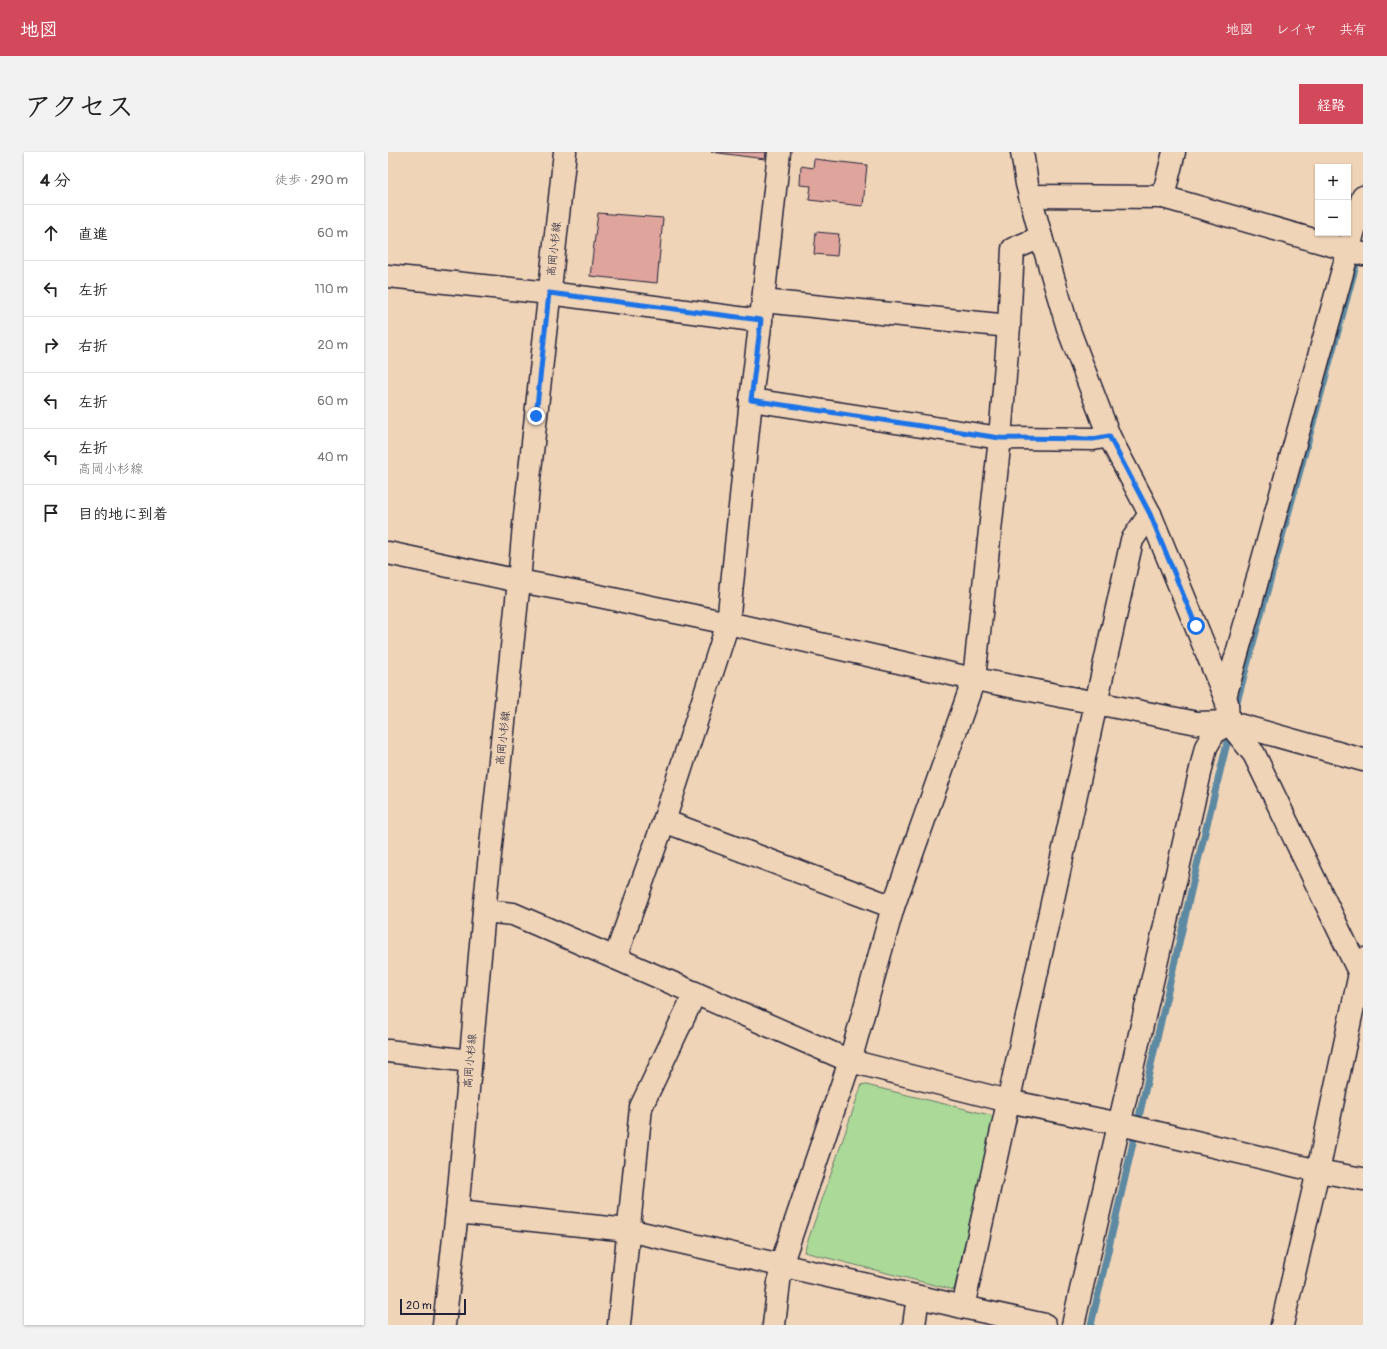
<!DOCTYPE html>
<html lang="ja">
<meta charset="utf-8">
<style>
body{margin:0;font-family:Pangolin,"Klee One",sans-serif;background:#f2f2f2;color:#222}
.controls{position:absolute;right:12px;top:12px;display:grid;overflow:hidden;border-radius:0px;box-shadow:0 1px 3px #0004}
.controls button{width:36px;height:36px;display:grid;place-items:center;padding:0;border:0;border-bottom:1px solid #e0e0e0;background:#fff;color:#222;font:20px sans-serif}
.scale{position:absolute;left:12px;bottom:10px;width:66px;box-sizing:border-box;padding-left:4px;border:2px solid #22223b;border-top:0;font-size:11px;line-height:14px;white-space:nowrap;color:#22223b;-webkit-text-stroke:3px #f0d4b7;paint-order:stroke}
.stop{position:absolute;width:12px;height:12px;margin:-9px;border:3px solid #1a73e8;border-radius:50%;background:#fff}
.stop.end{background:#1a73e8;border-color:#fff;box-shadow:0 1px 4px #0008}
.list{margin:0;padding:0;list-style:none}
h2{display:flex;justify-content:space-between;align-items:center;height:52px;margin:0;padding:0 16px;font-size:17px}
h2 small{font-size:13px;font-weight:400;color:#767676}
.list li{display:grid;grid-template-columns:26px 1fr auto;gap:12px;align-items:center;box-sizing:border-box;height:56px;padding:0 16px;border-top:1px solid #e0e0e0}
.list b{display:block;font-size:15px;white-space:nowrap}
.list p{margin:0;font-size:13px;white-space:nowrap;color:#767676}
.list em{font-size:13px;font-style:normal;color:#767676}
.icon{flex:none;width:22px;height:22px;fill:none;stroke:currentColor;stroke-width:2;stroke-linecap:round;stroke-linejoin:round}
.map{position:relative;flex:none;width:975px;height:1173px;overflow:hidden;border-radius:0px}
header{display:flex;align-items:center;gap:24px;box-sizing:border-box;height:56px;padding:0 20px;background:#d1495b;color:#fff}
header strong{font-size:19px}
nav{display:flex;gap:22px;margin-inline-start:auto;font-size:14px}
.intro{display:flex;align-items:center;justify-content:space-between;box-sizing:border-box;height:96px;padding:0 24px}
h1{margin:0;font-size:28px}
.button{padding:10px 18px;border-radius:0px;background:#d1495b;color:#fff;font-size:14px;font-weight:700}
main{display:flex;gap:24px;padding:0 24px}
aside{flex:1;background:#fff;border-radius:0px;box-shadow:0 1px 3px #0004}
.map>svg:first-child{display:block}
</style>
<header>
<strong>地図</strong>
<nav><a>地図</a><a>レイヤ</a><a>共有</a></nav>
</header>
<div class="intro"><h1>アクセス</h1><a class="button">経路</a></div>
<main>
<aside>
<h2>4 分<small>徒歩 · 290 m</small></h2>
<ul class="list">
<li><svg class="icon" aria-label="ahead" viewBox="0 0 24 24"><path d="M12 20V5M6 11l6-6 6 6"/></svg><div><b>直進</b></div><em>60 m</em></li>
<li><svg class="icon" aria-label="left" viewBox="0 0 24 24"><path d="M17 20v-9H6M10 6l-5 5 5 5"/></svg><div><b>左折</b></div><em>110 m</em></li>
<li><svg class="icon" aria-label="right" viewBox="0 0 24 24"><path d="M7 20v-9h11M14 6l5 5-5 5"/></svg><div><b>右折</b></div><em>20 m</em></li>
<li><svg class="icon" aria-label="left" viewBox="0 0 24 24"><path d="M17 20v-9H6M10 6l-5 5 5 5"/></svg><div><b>左折</b></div><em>60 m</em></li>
<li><svg class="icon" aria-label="left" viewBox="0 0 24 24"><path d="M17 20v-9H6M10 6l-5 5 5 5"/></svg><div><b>左折</b><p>高岡小杉線</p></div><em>40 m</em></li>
<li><svg class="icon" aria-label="arrive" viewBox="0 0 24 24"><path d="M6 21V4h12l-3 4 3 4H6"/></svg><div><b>目的地に到着</b></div></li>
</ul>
</aside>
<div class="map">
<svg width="975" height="1173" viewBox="0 0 975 1173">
<rect width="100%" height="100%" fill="#f0d4b7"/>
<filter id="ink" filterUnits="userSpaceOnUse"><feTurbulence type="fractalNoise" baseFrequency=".025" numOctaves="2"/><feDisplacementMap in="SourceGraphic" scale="8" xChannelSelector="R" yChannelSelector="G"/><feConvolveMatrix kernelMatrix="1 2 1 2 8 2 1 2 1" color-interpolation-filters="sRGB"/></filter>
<g filter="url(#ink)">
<polygon fill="#abd998" stroke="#667e6a" points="474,932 606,964 566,1138 416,1100"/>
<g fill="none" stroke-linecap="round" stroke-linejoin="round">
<g stroke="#5d8aa2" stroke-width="7">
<polyline points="847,557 971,102"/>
<polyline points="703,1173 809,713 842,579"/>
</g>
</g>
<g fill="#dfa59d" stroke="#22223b">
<polygon points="323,0 378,0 377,7"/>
<polygon points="426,7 479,13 475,54 421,48 423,34 412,33 413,14 425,16"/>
<polygon points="210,61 275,66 269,131 202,124"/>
<polygon points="428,80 451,82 449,104 426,102"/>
</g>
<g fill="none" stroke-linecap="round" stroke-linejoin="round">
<g stroke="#22223b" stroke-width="25">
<g id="minor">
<polyline points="642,44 775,45 975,102"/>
<polyline points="775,45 786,0"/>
<polyline points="0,124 161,141 373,169"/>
<polyline points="375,149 621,174"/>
<polyline points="363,248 612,286 705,287 721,284"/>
<polyline points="837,545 975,45"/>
<polyline points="276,669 505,755"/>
<polyline points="96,759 125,762 227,806 462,909 620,949 732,972 930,1019 975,1027"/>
<polyline points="227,806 276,669 340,471 363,248 375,149 391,0"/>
<polyline points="0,899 82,909"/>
<polyline points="69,1060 240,1078 575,1155 657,1173"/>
<polyline points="575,1155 744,388 762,362"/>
<polyline points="231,1173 253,955 307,841"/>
<polyline points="386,1173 393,1113 462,909 505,755 586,527 612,286 621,174 625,97 653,85"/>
<polyline points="526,1173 530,1145"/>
<polyline points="685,1173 818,595 826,581 840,570"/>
<polyline points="894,1173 930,1019 975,807"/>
</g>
</g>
<g stroke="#22223b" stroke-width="25">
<g id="tertiary">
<polyline points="634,0 639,32 653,85 680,176 721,284 762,362 837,545 839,551 840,570 866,602 975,828"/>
<polyline points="0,401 131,429 201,442 340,471 572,524 809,571 840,570 975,608"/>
</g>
</g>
<g stroke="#22223b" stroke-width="25">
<polyline id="primary" points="56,1173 69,1060 96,759 131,429 136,373 177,0"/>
</g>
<use href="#minor" stroke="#f0d4b7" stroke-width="22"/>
<use href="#tertiary" stroke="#f0d4b7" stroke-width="22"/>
<use href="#primary" stroke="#f0d4b7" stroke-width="22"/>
</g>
</g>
<g fill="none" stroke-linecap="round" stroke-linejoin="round" filter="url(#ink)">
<polyline stroke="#1a73e8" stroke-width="5" points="148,264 161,141 373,168 363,248 612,286 705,287 721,284 762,362 808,474"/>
</g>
<g text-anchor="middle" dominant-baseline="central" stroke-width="3" stroke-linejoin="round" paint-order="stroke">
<g font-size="11" fill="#22223b" stroke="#f0d4b7">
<text transform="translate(166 97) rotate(-84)">高岡小杉線</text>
<text transform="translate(115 586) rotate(-84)">高岡小杉線</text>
<text transform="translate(82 909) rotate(-85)">高岡小杉線</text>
</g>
</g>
</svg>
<div class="controls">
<button>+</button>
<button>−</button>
</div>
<div class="scale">20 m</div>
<div class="stop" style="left:808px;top:474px"></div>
<div class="stop end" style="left:148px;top:264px"></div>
</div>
</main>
